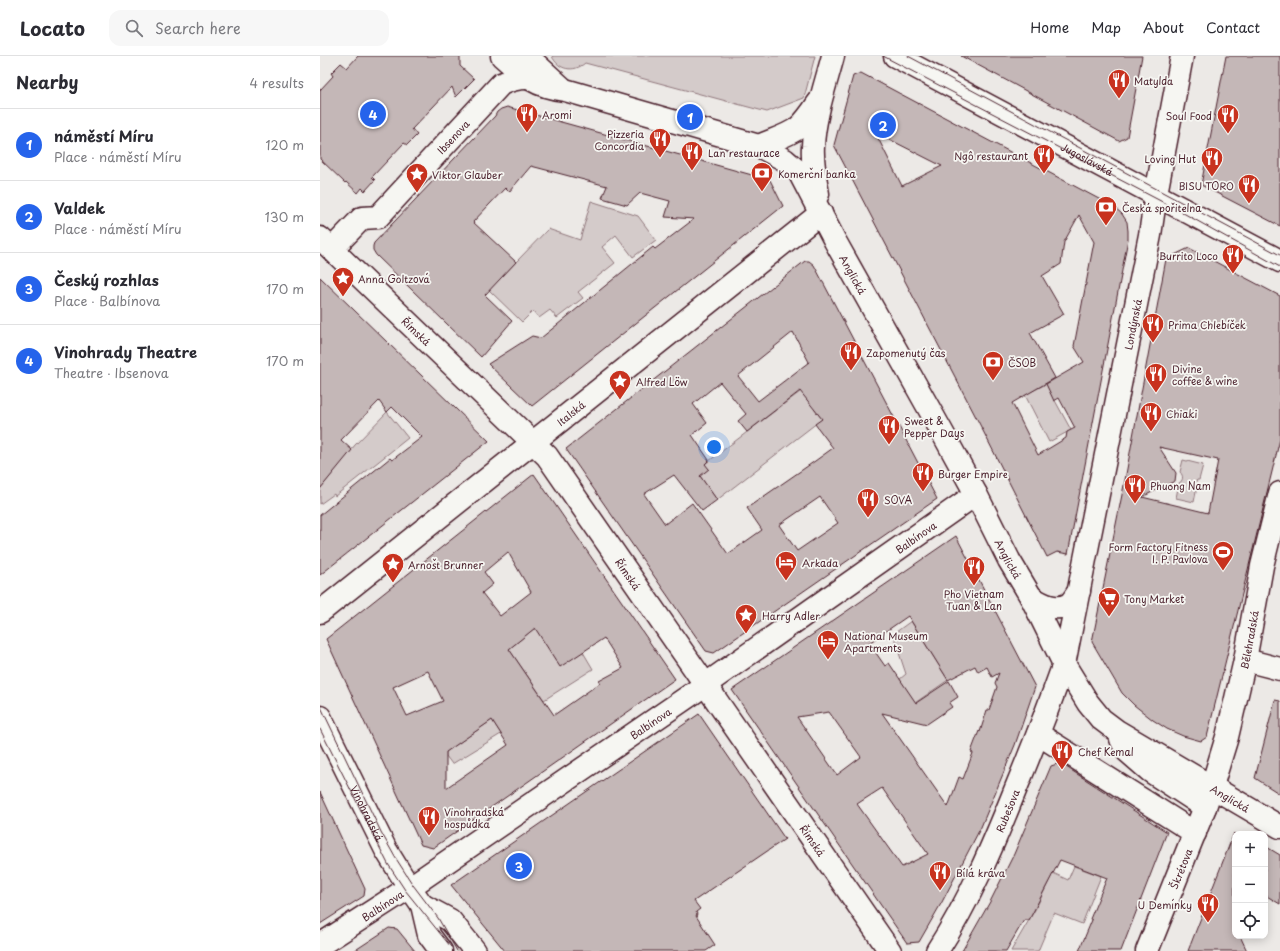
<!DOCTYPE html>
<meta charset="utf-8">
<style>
body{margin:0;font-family:"Playpen Sans",sans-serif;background:#f7f7f7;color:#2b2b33}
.controls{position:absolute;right:12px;bottom:12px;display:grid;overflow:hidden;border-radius:8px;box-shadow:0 2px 10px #0003}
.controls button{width:36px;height:36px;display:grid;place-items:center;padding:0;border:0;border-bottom:1px solid #e1e1e2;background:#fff;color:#2b2b33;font:20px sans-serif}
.you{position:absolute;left:394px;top:391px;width:14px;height:14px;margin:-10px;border:3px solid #fff;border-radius:50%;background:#1a73e8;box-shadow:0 0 0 6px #1a73e833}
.badge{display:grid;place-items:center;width:26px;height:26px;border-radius:50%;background:#2563eb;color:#fff;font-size:13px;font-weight:700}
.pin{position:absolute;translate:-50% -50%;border:2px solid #fff;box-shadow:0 1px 4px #0006}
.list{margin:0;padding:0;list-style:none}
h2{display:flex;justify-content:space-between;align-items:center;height:52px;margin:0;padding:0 16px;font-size:17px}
h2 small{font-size:13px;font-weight:400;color:#7c7c81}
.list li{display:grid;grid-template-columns:26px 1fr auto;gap:12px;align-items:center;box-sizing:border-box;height:72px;padding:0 16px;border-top:1px solid #e1e1e2}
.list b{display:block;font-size:15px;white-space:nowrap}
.list p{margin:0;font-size:13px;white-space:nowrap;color:#7c7c81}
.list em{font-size:13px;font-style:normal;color:#7c7c81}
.icon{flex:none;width:22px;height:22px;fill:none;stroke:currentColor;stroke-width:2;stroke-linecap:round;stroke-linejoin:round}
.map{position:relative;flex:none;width:960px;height:895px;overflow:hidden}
header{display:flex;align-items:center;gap:24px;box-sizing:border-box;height:56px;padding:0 20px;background:#fff;border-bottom:1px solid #e1e1e2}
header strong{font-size:19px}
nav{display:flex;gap:22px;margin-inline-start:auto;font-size:14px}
.search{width:280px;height:36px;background:#f7f7f7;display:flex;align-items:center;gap:10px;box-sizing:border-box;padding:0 14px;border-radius:12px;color:#7c7c81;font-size:15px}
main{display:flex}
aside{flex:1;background:#fff}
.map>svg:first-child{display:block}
</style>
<header>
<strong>Locato</strong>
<div class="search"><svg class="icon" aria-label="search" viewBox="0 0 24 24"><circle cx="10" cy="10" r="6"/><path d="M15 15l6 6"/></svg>Search here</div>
<nav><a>Home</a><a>Map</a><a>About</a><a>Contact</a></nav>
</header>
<main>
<aside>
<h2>Nearby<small>4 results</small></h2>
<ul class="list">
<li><span class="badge">1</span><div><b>náměstí Míru</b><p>Place · náměstí Míru</p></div><em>120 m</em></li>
<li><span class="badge">2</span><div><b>Valdek</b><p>Place · náměstí Míru</p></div><em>130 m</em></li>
<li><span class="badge">3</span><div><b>Český rozhlas</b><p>Place · Balbínova</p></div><em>170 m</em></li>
<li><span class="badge">4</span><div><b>Vinohrady Theatre</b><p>Theatre · Ibsenova</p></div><em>170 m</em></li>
</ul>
</aside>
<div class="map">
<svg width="960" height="895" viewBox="0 0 960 895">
<rect width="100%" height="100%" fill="#ece9e6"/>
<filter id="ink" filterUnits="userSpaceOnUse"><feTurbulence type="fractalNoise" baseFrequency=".025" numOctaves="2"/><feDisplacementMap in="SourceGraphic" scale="8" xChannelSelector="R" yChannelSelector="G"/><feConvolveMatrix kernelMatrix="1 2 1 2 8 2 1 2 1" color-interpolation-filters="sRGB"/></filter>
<g filter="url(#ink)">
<g fill="#d4cbca" stroke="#8f757a">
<path d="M232,0H495L484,42L447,56L265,7C254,17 238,14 232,0Z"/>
<polygon points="271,145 318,160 336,184 313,201 296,179 282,191 295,207 258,236 263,242 237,262 230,254 219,262 213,255 202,266 169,234 228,173 260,184"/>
<polygon points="493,326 506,344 494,353 502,363 397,444 380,420 388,413 385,408"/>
<polygon points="726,328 751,374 729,386 705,339"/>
<polygon points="67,356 88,382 15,440 14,438 0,448 0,433 35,389"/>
<path d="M863,404L883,409L879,424H877L875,427L877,431L874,446L856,442L859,427C863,425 864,420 860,416Z"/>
<polygon points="591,565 628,624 592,649 580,623 586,618 575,585 576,576"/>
<polygon points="215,572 263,596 273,613 224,644 189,593"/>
<polygon points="172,664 181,678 132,708 126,700 126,696"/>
<polygon points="754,810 781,820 762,868 734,857 718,895 691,895 716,852 733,817 748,824"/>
</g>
<g fill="#c4b7b7" stroke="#4a1f2b" fill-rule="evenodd">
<polygon points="38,0 140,0 140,10 154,23 136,41 132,31 92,73 97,79 87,89 84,87 52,121 55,124 45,135 42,132 38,137 26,126 25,127 0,103 0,34 13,20 11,17 21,7 27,12"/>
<polygon points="641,0 822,0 807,81 799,85"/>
<polygon points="906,0 960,0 960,170 881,129"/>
<path d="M541,17L794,151L802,158L807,166L808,175V183L748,498L737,496L727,501L657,363L514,89L533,20ZM555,76L622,110L582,130ZM759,159L774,186L754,290L764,306L726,328L734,345L739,342L755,372L747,376L746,382L718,399L692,347L735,322L710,277L744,258L722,220L741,208L744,186Z"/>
<polygon points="187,51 450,124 463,150 212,350 168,308 212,280 221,282 333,191 335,193 374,163 345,161 350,145 320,137 307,149 282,142 287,130 211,110 189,136 185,132 153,166 196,206 165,239 192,265 161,301 56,199 53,194 53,190 54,187 175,60 177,56 181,53"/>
<path d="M869,192L960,240V383L887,681L881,685L863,680L847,673L833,664L814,649L802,637L772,586L804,429L846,203ZM839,391L898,404L888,457L822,441L855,425L856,417Z"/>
<path d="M485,205H489L494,209L617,443L394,597L386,595L246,393ZM473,276L489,306L438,345L418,320ZM400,326L426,358L418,365L427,376L480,335L502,363L495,368L513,392L495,405L427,452L442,474L408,498L372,447L345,468L324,438L354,419L382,455L397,444L380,420L389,413L385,408L389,404L372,379L387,367L373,348ZM500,441L518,467L477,495L459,469Z"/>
<polygon points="0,221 169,385 0,519 0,459 70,402 72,404 102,381 72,351 67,356 59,345 21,384 32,394 0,433"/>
<path d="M214,418L355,623L113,792L101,789L6,583ZM188,496L211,536L180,560L162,537L173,528L164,516ZM215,572L240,611L284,582L303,612L279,625L280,627L234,659L189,593ZM108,615L123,645L87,660L73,631ZM172,664L188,689L126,732V696Z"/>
<path d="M636,480L715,631L695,689L661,771L622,846L599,886L587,887L412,634ZM588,560L628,624L655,610L658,616L667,611L672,621L679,617L675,627L677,631L669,654H667L660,676L659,675L651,696L653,697L643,723L639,721L628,751L562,657L607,668L632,651L629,647L638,641L629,625L596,647L569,607L565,610L549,587ZM509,656L541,701L517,719L477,661ZM562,732L608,798L582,811L537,748Z"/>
<polygon points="955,644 960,645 960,738 935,722"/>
<polygon points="379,658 465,783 374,845 380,853 376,856 377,858 376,860 395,889 386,895 185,895 131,829"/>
<polygon points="740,707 847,776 801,895 759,895 772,864 770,863 787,822 740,804 709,864 704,864 686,895 642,895 671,844 694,798 731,710"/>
<polygon points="0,736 45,833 44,840 0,868"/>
<polygon points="914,777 915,880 920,880 927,895 868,895"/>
<polygon points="945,790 960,799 960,848 945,839"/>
<polygon points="69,872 77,873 95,895 34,895"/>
</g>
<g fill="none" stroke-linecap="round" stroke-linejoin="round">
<g stroke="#4a1f2b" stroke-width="25">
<g id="street">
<path id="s1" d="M575,0L960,205"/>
<path id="s2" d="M0,182L227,400L570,895"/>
<path id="s3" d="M12,193L42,162L58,161L181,28C190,24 197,22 206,22"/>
<path d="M711,541C722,548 736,556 749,548C753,545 756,539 759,535"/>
<polyline points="925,604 960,613"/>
<polyline points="718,678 875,777"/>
<path id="s4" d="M0,889L93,829L369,640L656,438"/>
<path id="s5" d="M617,895C650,844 673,789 696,732C713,691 729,650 744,608L830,179L836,138L862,0"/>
<path id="s6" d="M827,895L885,751L891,733"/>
</g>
</g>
<g stroke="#4a1f2b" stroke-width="25">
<g id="secondary">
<path id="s7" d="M182,0C203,19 216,31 245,34L439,90L465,104L479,116L515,185L621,374L656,438L689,504L711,541L744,608L768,647L781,663L797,675L960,771"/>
<polyline points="207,0 241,31"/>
<path d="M439,90C452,84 467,80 478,72C486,65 492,56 498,47"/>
<path d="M498,138C495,122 492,106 493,90C494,61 506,27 513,0"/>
<path id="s8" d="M0,556L501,157"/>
<path id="s9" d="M0,661L66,794L82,820L102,849L109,879L121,895"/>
<polyline points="801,683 807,695 830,715 885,751"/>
<path id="s10" d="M892,730L907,681L925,604L942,510L960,437"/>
<polyline points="102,849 130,864 155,895"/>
</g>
</g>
<use href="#street" stroke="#f6f6f2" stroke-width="22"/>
<use href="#secondary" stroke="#f6f6f2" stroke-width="22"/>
<g stroke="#4a1f2b" stroke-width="1">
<polyline points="563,0 856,153 960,211"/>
<polyline points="588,0 960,199"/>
<polyline points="0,649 61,776 75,801 93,829 118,862 137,895"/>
<polyline points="0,673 68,808 85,834 131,891"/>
</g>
</g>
</g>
<defs>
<g id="restaurant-pin" transform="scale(1.15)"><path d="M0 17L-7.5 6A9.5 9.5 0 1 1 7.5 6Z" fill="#c8321e" stroke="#f6f6f2"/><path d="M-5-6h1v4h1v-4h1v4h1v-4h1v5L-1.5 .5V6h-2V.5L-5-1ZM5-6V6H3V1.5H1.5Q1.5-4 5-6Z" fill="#fff"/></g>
<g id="bank-pin" transform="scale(1.15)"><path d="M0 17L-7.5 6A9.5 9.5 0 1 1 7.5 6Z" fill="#c8321e" stroke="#f6f6f2"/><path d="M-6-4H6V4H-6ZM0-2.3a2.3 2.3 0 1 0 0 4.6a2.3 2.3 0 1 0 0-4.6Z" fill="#fff"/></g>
<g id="sight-pin" transform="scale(1.15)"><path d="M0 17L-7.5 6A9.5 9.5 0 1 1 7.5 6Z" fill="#c8321e" stroke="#f6f6f2"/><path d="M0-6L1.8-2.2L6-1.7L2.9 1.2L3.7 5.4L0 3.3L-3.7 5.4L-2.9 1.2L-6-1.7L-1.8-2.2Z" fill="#fff"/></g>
<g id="stadium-pin" transform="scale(1.15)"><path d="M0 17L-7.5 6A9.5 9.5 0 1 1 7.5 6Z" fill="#c8321e" stroke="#f6f6f2"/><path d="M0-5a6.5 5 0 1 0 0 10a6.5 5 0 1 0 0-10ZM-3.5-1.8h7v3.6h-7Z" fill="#fff"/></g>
<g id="hotel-pin" transform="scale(1.15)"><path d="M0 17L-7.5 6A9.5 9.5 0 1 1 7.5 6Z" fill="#c8321e" stroke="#f6f6f2"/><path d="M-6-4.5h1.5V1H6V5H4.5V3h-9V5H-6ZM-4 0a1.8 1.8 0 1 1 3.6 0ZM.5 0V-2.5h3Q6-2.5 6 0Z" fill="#fff"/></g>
<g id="supermarket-pin" transform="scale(1.15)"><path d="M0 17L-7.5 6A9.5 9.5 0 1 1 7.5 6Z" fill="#c8321e" stroke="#f6f6f2"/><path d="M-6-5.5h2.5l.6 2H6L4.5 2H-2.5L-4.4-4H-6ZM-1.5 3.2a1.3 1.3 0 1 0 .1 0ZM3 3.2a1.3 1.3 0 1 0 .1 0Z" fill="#fff"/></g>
</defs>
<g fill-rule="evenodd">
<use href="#restaurant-pin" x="799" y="24"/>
<use href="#restaurant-pin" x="207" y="58"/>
<use href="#restaurant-pin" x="908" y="59"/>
<use href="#restaurant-pin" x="340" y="83"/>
<use href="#restaurant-pin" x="372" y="96"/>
<use href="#restaurant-pin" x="724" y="99"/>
<use href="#restaurant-pin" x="892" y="102"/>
<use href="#bank-pin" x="442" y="117"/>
<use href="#sight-pin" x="97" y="118"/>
<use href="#restaurant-pin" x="929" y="129"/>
<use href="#bank-pin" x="786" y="151"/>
<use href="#restaurant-pin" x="913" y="199"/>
<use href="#sight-pin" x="23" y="222"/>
<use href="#restaurant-pin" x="833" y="268"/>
<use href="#restaurant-pin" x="531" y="296"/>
<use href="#bank-pin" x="673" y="306"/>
<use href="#restaurant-pin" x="836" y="318"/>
<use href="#sight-pin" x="300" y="325"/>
<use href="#restaurant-pin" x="831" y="357"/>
<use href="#restaurant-pin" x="569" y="370"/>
<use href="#restaurant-pin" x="603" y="417"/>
<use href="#restaurant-pin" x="815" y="429"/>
<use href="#restaurant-pin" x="548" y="443"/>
<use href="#stadium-pin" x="903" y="496"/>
<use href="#hotel-pin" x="466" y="506"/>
<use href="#sight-pin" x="73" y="508"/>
<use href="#restaurant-pin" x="654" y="511"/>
<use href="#supermarket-pin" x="789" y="542"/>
<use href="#sight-pin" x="426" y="559"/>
<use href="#hotel-pin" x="508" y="585"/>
<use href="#restaurant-pin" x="742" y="695"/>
<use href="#restaurant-pin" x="109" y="761"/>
<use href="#restaurant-pin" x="620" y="816"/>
<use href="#restaurant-pin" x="888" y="848"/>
</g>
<g text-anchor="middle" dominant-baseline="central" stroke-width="3.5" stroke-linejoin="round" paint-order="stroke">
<g font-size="10" fill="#4a1f2b" stroke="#f6f6f2" text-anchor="start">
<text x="814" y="24">Matylda</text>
<text x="222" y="58">Aromi</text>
<text x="892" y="59" text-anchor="end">Soul Food</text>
<text x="324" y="77" text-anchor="end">Pizzeria<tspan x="324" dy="12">Concordia</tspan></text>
<text x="388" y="96">Lan restaurace</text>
<text x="708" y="99" text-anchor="end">Ngô restaurant</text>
<text x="876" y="102" text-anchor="end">Loving Hut</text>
<text x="458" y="117">Komerční banka</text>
<text x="112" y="118">Viktor Glauber</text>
<text x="914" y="129" text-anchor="end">BISU TORO</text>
<text x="802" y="151">Česká spořitelna</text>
<text x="898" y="199" text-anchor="end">Burrito Loco</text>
<text x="38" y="222">Anna Goltzová</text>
<text x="848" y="268">Prima Chlebíček</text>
<text x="546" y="296">Zapomenutý čas</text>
<text x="688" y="306">ČSOB</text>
<text x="852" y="312">Divine<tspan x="852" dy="12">coffee &amp; wine</tspan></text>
<text x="316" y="325">Alfred Löw</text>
<text x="846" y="357">Chiaki</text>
<text x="584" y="364">Sweet &amp;<tspan x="584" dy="12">Pepper Days</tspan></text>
<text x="618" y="417">Burger Empire</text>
<text x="830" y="429">Phuong Nam</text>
<text x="564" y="443">SOVA</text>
<text x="888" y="490" text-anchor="end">Form Factory Fitness<tspan x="888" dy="12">I. P. Pavlova</tspan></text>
<text x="482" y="506">Arkada</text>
<text x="88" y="508">Arnošt Brunner</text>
<text x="654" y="537" text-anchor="middle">Pho Vietnam<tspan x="654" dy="12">Tuan &amp; Lan</tspan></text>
<text x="804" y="542">Tony Market</text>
<text x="442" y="559">Harry Adler</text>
<text x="524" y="579">National Museum<tspan x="524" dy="12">Apartments</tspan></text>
<text x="758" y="695">Chef Kemal</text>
<text x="124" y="755">Vinohradská<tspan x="124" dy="12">hospůdka</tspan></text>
<text x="636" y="816">Bílá kráva</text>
<text x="872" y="848" text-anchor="end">U Demínky</text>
</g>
<g font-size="10" fill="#4a1f2b" stroke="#f6f6f2">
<text stroke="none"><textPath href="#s3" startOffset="169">Ibsenova</textPath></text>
<text stroke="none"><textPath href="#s1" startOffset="218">Jugoslávská</textPath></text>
<text stroke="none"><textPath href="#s7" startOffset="439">Anglická</textPath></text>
<text stroke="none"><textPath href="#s5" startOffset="661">Londýnská</textPath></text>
<text stroke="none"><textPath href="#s2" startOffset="134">Římská</textPath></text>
<text stroke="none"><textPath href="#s8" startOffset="320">Italská</textPath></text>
<text stroke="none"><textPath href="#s4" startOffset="722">Balbínova</textPath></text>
<text stroke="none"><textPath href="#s7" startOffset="763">Anglická</textPath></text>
<text stroke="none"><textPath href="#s2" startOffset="458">Římská</textPath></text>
<text stroke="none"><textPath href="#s10" startOffset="151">Bělehradská</textPath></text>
<text stroke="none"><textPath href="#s4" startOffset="398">Balbínova</textPath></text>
<text stroke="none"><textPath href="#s7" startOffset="1100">Anglická</textPath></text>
<text stroke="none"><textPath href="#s5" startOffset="157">Rubešova</textPath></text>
<text stroke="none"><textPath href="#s9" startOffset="107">Vinohradská</textPath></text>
<text stroke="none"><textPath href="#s2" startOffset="782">Římská</textPath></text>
<text stroke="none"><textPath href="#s6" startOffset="89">Škrétova</textPath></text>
<text stroke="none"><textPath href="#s4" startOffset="74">Balbínova</textPath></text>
</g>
</g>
</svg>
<div class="controls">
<button>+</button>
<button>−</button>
<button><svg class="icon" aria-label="locate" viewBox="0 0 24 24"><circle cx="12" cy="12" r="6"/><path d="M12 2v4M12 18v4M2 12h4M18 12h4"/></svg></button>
</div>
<div class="you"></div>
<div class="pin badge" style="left:370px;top:61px">1</div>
<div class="pin badge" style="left:563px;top:69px">2</div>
<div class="pin badge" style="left:199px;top:810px">3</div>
<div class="pin badge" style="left:53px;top:58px">4</div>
</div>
</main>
